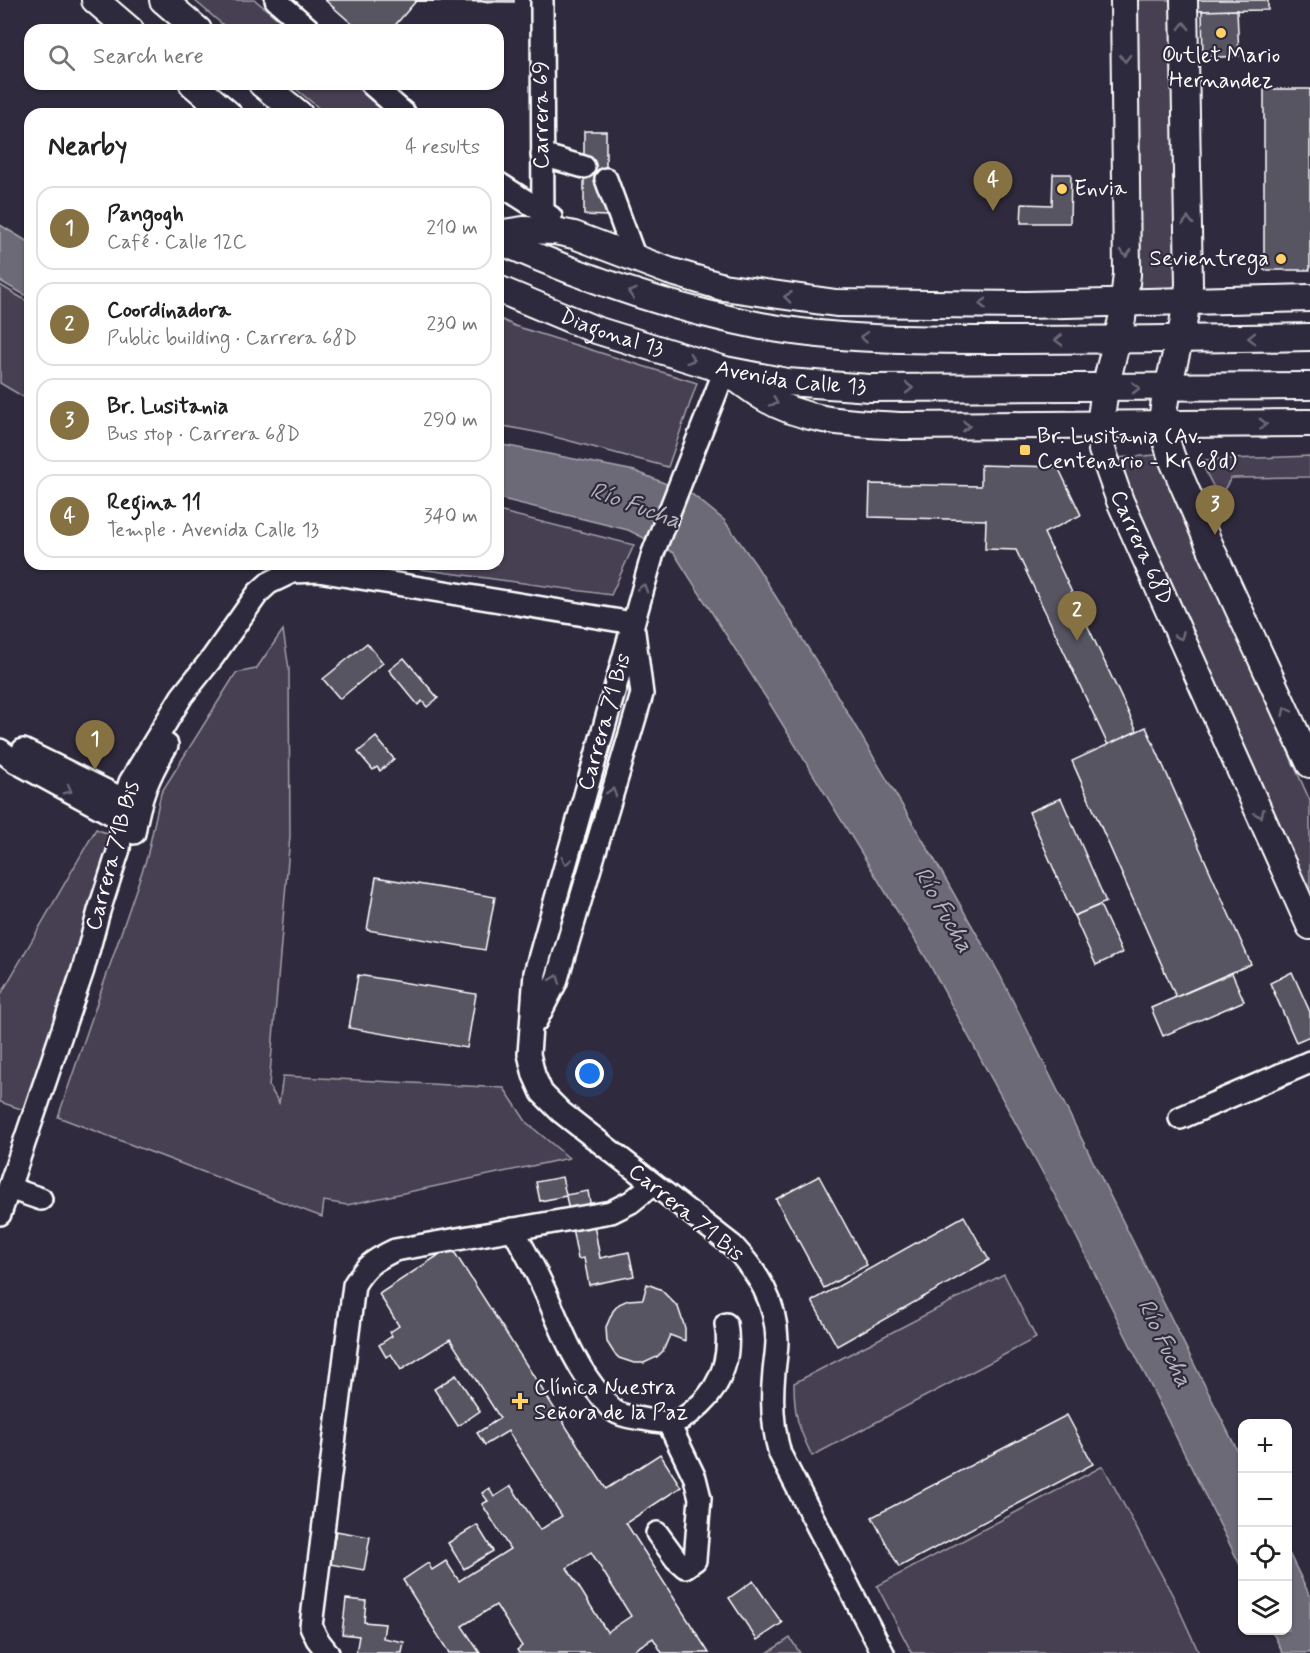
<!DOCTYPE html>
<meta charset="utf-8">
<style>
body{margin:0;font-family:Mynerve,sans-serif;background:#f6f6f6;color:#222}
.controls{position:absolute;right:18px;bottom:18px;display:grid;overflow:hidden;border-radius:12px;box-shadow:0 2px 4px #0004}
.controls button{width:54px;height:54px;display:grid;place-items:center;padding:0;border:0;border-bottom:2px solid #e0e0e0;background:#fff;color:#222;font:30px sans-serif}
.you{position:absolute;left:590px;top:1074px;width:21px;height:21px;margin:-15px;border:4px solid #fff;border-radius:50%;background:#1a73e8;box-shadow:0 0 0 9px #1a73e833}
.badge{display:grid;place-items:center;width:39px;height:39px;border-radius:50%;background:#857141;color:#fff;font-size:20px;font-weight:700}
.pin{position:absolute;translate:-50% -50px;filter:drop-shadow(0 2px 3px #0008)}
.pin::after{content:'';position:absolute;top:32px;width:21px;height:18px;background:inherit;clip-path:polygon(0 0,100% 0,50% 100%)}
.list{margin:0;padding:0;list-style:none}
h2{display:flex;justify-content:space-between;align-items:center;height:78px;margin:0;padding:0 24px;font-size:26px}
h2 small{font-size:20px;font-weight:400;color:#767676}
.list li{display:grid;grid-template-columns:39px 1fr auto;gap:18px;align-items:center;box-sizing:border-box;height:84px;margin:0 12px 12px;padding:0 12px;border:2px solid #e0e0e0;border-radius:18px}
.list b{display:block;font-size:22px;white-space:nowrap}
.list p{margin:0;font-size:20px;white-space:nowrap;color:#767676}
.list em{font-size:20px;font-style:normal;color:#767676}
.icon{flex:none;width:33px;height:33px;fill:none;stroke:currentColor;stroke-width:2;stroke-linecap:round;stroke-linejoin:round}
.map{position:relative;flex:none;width:1310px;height:1653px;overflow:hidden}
.search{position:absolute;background:#fff;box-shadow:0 2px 4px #0004;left:24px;top:24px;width:480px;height:66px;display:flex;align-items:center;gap:15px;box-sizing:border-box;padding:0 21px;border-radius:18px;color:#767676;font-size:22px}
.panel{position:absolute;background:#fff;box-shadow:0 2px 4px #0004;left:24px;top:108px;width:480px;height:462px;border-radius:18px}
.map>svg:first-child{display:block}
</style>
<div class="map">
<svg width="1310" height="1653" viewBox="0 0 1310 1653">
<rect width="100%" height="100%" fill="#2f2a3d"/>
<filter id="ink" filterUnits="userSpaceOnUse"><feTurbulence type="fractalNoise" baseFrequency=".0167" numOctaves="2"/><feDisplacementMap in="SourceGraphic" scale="12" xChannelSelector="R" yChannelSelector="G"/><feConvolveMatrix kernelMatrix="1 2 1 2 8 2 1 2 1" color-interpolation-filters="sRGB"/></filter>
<g filter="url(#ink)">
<g fill="#464152" stroke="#a2a0a8" stroke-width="1.5">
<polygon points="194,0 255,0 291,30 229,30"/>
<polygon points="1138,0 1173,0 1176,294 1140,292"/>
<polygon points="290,84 356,84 393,114 326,114"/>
<polygon points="0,285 30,303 30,401 0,383"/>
<polygon points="498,318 515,326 697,383 668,467 540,433 498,425"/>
<polygon points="1156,455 1310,801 1310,891 1116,458"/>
<polygon points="1310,456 1310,477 1231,478 1219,498 1200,460"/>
<polygon points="498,511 634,545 611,595 383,564 498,564"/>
<polygon points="283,630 289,669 290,836 269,1086 279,1103 283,1076 504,1088 527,1123 569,1158 347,1205 324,1201 322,1217 58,1117 147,857 161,793 236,673 256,669"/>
<polygon points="626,680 629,697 555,959 549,958"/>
<polygon points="96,829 116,837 24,1110 0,1102 0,996"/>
<path d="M1004,1274L1036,1338L812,1456C798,1427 794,1415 794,1383Z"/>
<polygon points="1103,1466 1173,1596 1199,1653 912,1653 877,1586"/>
<polygon points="790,1638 800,1653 767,1653"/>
</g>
<g fill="#6d6a77" stroke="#a7a6ad" stroke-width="1.5">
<polygon points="0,225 30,243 30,298 0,281"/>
<polygon points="498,444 635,471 693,495 724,520 756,565 828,680 937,864 1000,975 1242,1460 1242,1569 1065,1214 926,958 770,704 674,553 628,530 498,498"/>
<polygon points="1288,1551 1310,1596 1310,1653 1283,1653 1272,1631 1288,1630"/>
</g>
<g fill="#595564" stroke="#fff" stroke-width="1.5" fill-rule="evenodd">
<polygon points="325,0 514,0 514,2 416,1 391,30 359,30"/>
<polygon points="1197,0 1268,0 1268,10 1197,11"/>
<polygon points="1237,10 1239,56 1203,58 1202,11"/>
<rect x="1264" y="89" width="46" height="181"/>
<polygon points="584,131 606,131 606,216 584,215"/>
<polygon points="1053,174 1071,174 1070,223 1021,223 1022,204 1052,205"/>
<polygon points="981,465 1058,467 1081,515 1044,533 1137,731 1108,745 1016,550 985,549 986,520 869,517 870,484 981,486"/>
<polygon points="367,643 383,663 340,699 323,679"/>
<polygon points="404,658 438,698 427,707 422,701 418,705 389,670"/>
<polygon points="1146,727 1251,964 1176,997 1072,761"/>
<polygon points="376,737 394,759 380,771 377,767 373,770 358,752"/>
<polygon points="1061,798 1106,902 1074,916 1029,812"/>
<polygon points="376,877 495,897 485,950 367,930"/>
<polygon points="1100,905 1122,953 1096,965 1074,916"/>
<polygon points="1292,972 1310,1012 1310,1036 1296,1042 1270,983"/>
<polygon points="1232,973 1244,1001 1163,1036 1151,1008"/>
<polygon points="358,975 476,994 467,1048 349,1028"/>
<polygon points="819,1176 867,1265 824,1288 776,1199"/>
<polygon points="562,1177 566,1195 588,1191 600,1258 629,1252 634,1276 589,1285 584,1258 578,1259 566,1196 540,1201 536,1182"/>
<polygon points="964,1216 989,1260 837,1346 812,1301"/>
<path d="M451,1247L606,1489L660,1454L681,1487L626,1523L709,1653H662L653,1638L629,1653H519L517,1650L522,1646L496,1605L462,1626L480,1653H449L403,1580L428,1563L432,1570L446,1561L459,1581L510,1549L482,1504L488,1501L482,1493L489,1488L494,1497L511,1486L540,1530L562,1516L508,1431L485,1445L477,1433L500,1418L450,1339L401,1370L391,1354L386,1357L379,1345L392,1336L390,1332L399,1326L379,1294ZM591,1552L631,1616L607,1632L567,1568Z"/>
<polygon points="647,1284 660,1289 678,1307 685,1328 685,1341 670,1335 663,1351 657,1357 644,1363 634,1363 619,1358 614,1353 607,1342 606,1327 613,1311 619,1304 628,1300 643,1299"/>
<polygon points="456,1375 480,1411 458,1426 434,1389"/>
<polygon points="1067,1415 1093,1464 899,1567 872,1517"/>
<polygon points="477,1525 493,1551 464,1569 448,1543"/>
<polygon points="336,1531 370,1537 364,1570 330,1564"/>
<polygon points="753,1581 782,1623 757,1640 729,1598"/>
<polygon points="346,1599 366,1601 364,1622 385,1624 383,1638 404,1642 402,1653 356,1653 359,1636 342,1634"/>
</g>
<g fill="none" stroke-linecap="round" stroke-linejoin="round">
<g stroke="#fff" stroke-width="26">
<g id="minor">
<polyline points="276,0 310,30"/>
<polyline points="542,0 543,229"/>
<polyline points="371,84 405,114"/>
<polyline points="542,155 584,167"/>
<polyline points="606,179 635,258"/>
<polyline points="498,183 551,217"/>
<path d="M725,370L653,553L535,973L529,1054L534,1075L542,1093L561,1112L733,1246C758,1273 776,1301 777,1340C777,1350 775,1361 774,1372C771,1401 772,1426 780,1454L883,1653"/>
<polyline points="0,750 16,762 132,825"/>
<polyline points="23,750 135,805"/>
<path d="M134,833C140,797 148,777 167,745"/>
<polyline points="536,1021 556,982 642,694 634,632"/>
<polyline points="1180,1118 1310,1062"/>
<polyline points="9,1188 41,1199"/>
<polyline points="0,1214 83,970 99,911 119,849 124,800 130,782 182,696 213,657 258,593 269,583 292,572 318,571 633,623"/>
<path d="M513,1229C523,1248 534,1267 543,1287C560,1324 573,1364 601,1396C604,1400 608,1406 613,1410C622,1417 637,1418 648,1420C674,1425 681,1423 701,1404C723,1383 731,1354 726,1324"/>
<polyline points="657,1533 676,1559 685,1567 695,1560 700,1498 695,1478 669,1424"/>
<path d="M328,1653L317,1639L311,1626L354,1285C366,1265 374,1260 395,1250L611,1212L631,1202L652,1185"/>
</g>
</g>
<g stroke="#fff" stroke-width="30">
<g id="major">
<polyline points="95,0 130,30"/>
<polyline points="163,0 198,30"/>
<path id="s1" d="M1124,0L1127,274L1122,319L1105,388L1100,425L1102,450L1120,501L1310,926"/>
<polyline points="1184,0 1189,285 1183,325 1165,400 1163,414 1164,433 1171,456 1213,553 1310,764"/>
<polyline points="193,84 228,114"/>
<polyline points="262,84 299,114"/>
<polyline points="498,234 523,230 555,231 574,235 669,271 723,287 836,303 1026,305 1310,298"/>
<path d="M498,240C583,278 669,308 761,326C844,341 930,340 1015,340C1113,340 1212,339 1310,337"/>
<path id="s2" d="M498,289L596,330L725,370L787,382L870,388L1310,386"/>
<path d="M733,376C743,383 753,391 763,397C806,423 854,423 902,426L1310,423"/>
</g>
</g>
<use href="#minor" stroke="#2f2a3d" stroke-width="21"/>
<use href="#major" stroke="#2f2a3d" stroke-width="26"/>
</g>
<defs><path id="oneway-chevron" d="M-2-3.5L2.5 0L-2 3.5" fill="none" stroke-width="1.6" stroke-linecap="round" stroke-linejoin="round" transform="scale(1.5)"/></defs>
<g stroke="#6d6a77">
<use href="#oneway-chevron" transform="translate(1184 26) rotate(-91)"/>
<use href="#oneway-chevron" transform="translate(1125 58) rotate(89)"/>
<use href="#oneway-chevron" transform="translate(1188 221) rotate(-91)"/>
<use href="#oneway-chevron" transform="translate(1126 253) rotate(90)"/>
<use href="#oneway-chevron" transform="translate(632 293) rotate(-163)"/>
<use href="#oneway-chevron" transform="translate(788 297) rotate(-173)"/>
<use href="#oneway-chevron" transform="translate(983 304) rotate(-180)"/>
<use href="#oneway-chevron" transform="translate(864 337) rotate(-176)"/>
<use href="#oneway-chevron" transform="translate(1252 338) rotate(180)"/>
<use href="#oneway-chevron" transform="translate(1059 340) rotate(179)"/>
<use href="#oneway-chevron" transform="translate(691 359) rotate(17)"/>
<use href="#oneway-chevron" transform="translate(909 388)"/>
<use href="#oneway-chevron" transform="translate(1136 388)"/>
<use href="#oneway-chevron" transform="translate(774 402) rotate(26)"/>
<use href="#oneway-chevron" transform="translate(1263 424) rotate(-1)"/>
<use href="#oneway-chevron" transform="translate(966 426)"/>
<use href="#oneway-chevron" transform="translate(643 588) rotate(-74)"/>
<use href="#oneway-chevron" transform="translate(1180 636) rotate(66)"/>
<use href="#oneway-chevron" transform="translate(1286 711) rotate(-115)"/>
<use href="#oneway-chevron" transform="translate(68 790) rotate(28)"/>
<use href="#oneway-chevron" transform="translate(612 792) rotate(-73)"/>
<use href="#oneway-chevron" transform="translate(1260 814) rotate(66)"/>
<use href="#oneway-chevron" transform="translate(566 861) rotate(105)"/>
<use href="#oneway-chevron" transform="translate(556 979) rotate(-70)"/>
</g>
</g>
<g fill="#ffd166" stroke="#2f2a3d" stroke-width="2">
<circle cx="1221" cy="33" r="6"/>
<circle cx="1062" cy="189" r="6"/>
<circle cx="1281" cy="259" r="6"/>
<rect x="1019" y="444" width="12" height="12" rx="3"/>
<path d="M517 1392h6v6h6v6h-6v6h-6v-6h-6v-6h6z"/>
</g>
<g text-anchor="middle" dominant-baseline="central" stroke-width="4.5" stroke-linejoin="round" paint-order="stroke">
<g font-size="22" fill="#fff" stroke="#2f2a3d" text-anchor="start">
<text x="1221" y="56" text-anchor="middle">Outlet Mario<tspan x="1221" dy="25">Hernandez</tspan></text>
<text x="1074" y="189">Envia</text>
<text x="1269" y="259" text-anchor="end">Sevientrega</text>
<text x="1037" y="437">Br. Lusitania (Av.<tspan x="1037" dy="25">Centenario - Kr 68d)</tspan></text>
<text x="534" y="1388">Clínica Nuestra<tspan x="534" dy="25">Señora de la Paz</tspan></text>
</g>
<g font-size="22" fill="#fff" stroke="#2f2a3d">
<text transform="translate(542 115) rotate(-90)">Carrera 69</text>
<text stroke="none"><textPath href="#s2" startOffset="122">Diagonal 13</textPath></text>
<text stroke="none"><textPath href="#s2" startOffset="308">Avenida Calle 13</textPath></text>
<text stroke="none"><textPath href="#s1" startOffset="558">Carrera 68D</textPath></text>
<text transform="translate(605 722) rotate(-74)">Carrera 71 Bis</text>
<text transform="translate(113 856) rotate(-75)">Carrera 71B Bis</text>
<text transform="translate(686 1213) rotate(39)">Carrera 71 Bis</text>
</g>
<g font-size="24" font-style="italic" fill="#b6b4bb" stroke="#2f2a3d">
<text transform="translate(635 506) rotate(20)">Río Fucha</text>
<text transform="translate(943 910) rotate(60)">Río Fucha</text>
<text transform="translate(1164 1343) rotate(64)">Río Fucha</text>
</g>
</g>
</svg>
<div class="controls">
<button>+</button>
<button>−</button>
<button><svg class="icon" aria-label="locate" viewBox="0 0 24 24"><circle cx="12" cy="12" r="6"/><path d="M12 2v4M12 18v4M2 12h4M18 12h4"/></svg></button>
<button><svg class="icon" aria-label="layers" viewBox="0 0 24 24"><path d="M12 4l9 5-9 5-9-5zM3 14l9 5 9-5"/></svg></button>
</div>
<div class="you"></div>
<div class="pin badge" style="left:95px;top:770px">1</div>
<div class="pin badge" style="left:1077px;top:641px">2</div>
<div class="pin badge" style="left:1215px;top:535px">3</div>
<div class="pin badge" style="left:993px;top:211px">4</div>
<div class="search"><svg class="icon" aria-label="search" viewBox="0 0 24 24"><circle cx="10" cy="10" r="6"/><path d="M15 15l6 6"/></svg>Search here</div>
<section class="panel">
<h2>Nearby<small>4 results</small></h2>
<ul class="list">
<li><span class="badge">1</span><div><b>Pangogh</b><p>Café · Calle 12C</p></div><em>210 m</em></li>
<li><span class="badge">2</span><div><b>Coordinadora</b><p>Public building · Carrera 68D</p></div><em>230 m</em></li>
<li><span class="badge">3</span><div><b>Br. Lusitania</b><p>Bus stop · Carrera 68D</p></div><em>290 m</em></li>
<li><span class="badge">4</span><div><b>Regina 11</b><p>Temple · Avenida Calle 13</p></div><em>340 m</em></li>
</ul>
</section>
</div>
